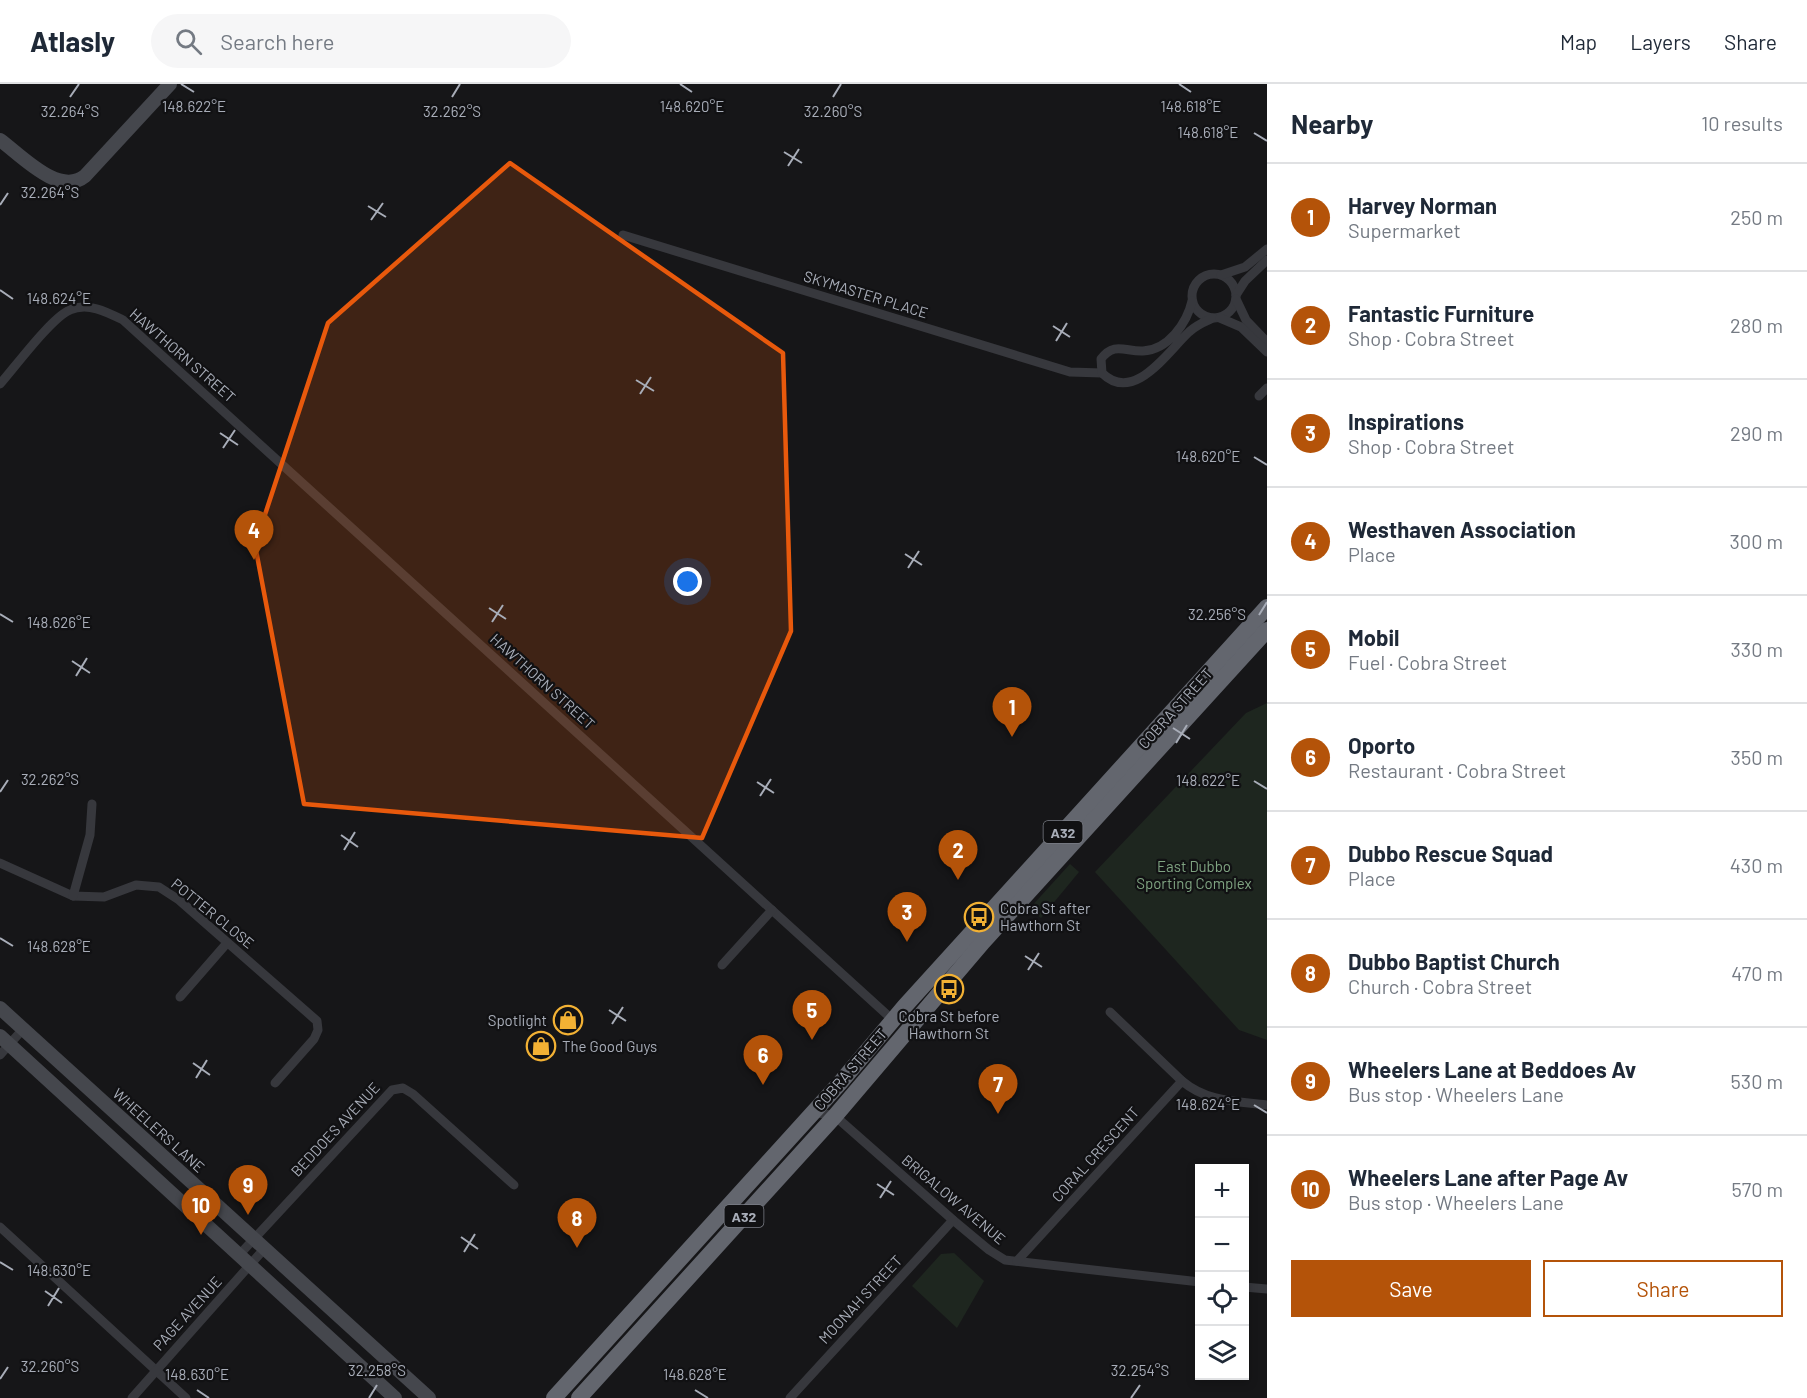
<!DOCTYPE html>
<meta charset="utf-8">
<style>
body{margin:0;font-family:Barlow,sans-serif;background:#f6f6f7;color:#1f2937}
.controls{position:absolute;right:18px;bottom:18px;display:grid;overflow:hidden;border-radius:0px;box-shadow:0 3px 9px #0003}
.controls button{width:54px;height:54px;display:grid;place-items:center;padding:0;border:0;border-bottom:2px solid #e0e1e3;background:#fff;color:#1f2937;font:30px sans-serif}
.you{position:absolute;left:688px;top:498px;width:21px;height:21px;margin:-15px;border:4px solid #fff;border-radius:50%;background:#1a73e8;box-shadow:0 0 0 9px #1a73e833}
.badge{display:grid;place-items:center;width:39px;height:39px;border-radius:50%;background:#b45309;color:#fff;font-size:20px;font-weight:700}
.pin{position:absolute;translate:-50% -50px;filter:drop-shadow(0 2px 3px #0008)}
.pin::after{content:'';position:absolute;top:32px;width:21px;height:18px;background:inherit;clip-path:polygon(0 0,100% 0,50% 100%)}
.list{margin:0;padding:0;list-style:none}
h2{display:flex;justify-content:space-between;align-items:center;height:78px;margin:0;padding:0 24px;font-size:26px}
h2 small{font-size:20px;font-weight:400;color:#747a83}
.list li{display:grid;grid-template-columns:39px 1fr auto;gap:18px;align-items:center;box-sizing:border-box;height:108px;padding:0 24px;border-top:2px solid #e0e1e3}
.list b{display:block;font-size:22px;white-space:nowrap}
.list p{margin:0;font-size:20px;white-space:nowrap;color:#747a83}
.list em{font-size:20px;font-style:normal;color:#747a83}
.actions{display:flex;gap:12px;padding:18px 24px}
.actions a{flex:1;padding:14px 0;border:2px solid #b45309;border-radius:0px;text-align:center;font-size:21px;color:#b45309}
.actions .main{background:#b45309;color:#fff}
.icon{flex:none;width:33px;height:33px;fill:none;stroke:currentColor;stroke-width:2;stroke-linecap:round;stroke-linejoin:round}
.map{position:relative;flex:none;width:1267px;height:1314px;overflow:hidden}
header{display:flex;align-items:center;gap:36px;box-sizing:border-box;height:84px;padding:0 30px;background:#fff;border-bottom:2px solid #e0e1e3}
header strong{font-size:28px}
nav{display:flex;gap:33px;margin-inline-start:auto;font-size:21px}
.search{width:420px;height:54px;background:#f6f6f7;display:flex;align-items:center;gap:15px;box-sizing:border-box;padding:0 21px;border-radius:33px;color:#747a83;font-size:22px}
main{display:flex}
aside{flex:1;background:#fff}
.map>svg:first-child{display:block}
</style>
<header>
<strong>Atlasly</strong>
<div class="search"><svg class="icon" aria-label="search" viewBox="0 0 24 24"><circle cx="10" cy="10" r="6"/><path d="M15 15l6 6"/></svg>Search here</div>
<nav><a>Map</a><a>Layers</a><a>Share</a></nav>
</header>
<main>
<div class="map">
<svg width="1267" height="1314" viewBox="0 0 1267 1314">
<rect width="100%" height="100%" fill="#161618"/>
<g fill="#1e261f">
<polygon points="1267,619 1267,956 1239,946 1095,788 1246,629"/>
<polygon points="1070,780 1079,788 1041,834 1030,824"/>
<polygon points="954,1169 984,1197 957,1244 912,1202 941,1170"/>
</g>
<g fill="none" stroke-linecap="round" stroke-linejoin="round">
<g stroke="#37383d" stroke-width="9">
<polyline points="623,151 1070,288 1102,289"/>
<circle cx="1214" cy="212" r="22"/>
<polyline points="1221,191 1245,183 1267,165"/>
<polyline points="1236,211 1245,197 1267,176"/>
<polyline points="1236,215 1246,236 1267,258"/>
<path d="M1192,217C1187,239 1168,266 1143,267C1126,268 1114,257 1101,275L1102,289C1134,321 1169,266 1189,248C1196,241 1204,238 1213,234"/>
<polyline points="1220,234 1241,243 1267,268"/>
<path d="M0,300C15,283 52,233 70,226C88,218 107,228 123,236L894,937"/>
<polyline points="1259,312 1267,304"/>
<polyline points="0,779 73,812 104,813 136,801 159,803 179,816 317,937 318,946 314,955 275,999"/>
<polyline points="73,812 90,751 92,720"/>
<polyline points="722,881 772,826"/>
<polyline points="180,913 227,859"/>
<polyline points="1110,928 1182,997"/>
<polyline points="0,971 23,945"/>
<polyline points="813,1028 835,1032 953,1136 989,1166 1005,1176 1200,1198"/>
<polyline points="0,1143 186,1314"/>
<polyline points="240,1170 392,1006 403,1004 413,1010 514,1101"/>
<path d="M1017,1177L1182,997C1207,1018 1235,1017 1267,1021"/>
<polyline points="1244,1203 1267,1205"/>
<polyline points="132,1314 265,1164"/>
<polyline points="790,1314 953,1136"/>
</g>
<g stroke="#45474d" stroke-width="14">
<path d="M0,56C21,71 59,113 85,92L170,0"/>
<polyline points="0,924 429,1314"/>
<polyline points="0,952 395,1314"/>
</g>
<g stroke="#63666e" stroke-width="16">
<polyline points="554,1314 840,999 904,923 1267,523"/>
<polyline points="579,1314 835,1032 983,858 1267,546"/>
</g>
</g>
<path fill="#e8590c" fill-opacity="0.2" stroke="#e8590c" stroke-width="4.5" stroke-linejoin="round" d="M510,79L783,269L791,547L702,754L304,720L255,461L328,239Z"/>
<path fill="none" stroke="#a8adb8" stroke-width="2" d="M181,0L194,8M680,0L692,8M1179,0L1191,8M70,13L79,0M452,13L460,0M833,13L841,0M1254,49L1267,57M784,68L802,79M788,82L799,65M0,121L8,109M368,122L386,133M371,136L383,119M0,206L13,215M1053,242L1070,253M1056,257L1067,239M636,296L654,307M640,310L651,293M220,349L238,361M223,364L235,346M1254,373L1267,381M905,470L922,481M908,484L919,467M489,524L506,535M0,530L13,538M1259,531L1267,518M492,538L503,521M72,577L90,589M76,592L87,574M1173,644L1190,655M1176,659L1187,641M1254,697L1267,705M757,698L774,709M0,708L8,696M760,712L771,695M341,751L358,763M344,766L355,748M0,854L13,862M1025,872L1042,883M1028,886L1039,869M609,926L626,937M612,940L623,923M193,979L210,991M196,994L207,976M1254,1021L1267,1029M877,1100L894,1111M880,1114L891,1097M461,1153L478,1165M464,1168L475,1150M0,1178L13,1186M45,1207L62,1219M48,1222L59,1204M0,1295L8,1283M197,1306L209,1314M695,1306L708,1314M369,1314L377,1301M1131,1314L1140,1301"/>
<defs>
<g id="bus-ring" transform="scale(1.5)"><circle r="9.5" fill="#111113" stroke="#f2b134" stroke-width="1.5"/><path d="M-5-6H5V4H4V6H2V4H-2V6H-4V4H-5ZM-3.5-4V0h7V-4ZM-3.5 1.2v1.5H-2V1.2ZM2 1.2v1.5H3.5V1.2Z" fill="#f2b134"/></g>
<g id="shop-ring" transform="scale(1.5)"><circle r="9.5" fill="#111113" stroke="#f2b134" stroke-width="1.5"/><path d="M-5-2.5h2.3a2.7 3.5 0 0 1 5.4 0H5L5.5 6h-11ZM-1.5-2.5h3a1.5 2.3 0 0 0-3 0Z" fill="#f2b134"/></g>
</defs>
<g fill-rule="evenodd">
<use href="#bus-ring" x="979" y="833"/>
<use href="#bus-ring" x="949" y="905"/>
<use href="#shop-ring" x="568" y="936"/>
<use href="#shop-ring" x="541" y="962"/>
</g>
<g text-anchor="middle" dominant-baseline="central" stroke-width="4.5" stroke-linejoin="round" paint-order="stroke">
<g fill="#111113" stroke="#7b7e86" stroke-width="1.5">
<rect x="1043.5" y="737" width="39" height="22" rx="4.5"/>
<rect x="724.5" y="1121" width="39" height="22" rx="4.5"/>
</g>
<g font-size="14" font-weight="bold" fill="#a8adb8">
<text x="1063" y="748">A32</text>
<text x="744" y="1132">A32</text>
</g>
<g font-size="15" fill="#a8adb8" stroke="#111113">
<text transform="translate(866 210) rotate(17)">SKYMASTER PLACE</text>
<text transform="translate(183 271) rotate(41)">HAWTHORN STREET</text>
<text transform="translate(543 597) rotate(42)">HAWTHORN STREET</text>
<text transform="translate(1175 624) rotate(-48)">COBRA STREET</text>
<text transform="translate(213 829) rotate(39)">POTTER CLOSE</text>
<text transform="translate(850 985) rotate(-49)">COBRA STREET</text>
<text transform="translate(335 1045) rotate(-47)">BEDDOES AVENUE</text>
<text transform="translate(159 1046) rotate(42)">WHEELERS LANE</text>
<text transform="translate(1095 1070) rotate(-48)">CORAL CRESCENT</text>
<text transform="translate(954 1115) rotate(40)">BRIGALOW AVENUE</text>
<text transform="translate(860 1215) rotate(-47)">MOONAH STREET</text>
<text transform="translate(187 1229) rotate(-48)">PAGE AVENUE</text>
</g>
<g font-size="15" fill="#7fa381" stroke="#111113">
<text x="1194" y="782">East Dubbo<tspan x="1194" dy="17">Sporting Complex</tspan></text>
</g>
<g font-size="15" fill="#a8adb8" stroke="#111113" text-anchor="start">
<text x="1000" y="824">Cobra St after<tspan x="1000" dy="17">Hawthorn St</tspan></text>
<text x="949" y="932" text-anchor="middle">Cobra St before<tspan x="949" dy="17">Hawthorn St</tspan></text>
<text x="547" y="936" text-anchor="end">Spotlight</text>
<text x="562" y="962">The Good Guys</text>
</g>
</g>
<g font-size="15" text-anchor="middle" fill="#a8adb8" stroke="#111113" stroke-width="4.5" stroke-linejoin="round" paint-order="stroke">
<text x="1191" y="28">148.618°E</text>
<text x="194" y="28">148.622°E</text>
<text x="692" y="28">148.620°E</text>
<text x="70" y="33">32.264°S</text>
<text x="452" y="33">32.262°S</text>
<text x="833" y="33">32.260°S</text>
<text x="1208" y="54">148.618°E</text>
<text x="50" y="114">32.264°S</text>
<text x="59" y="220">148.624°E</text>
<text x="1208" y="378">148.620°E</text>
<text x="1217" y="536">32.256°S</text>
<text x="59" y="544">148.626°E</text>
<text x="50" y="701">32.262°S</text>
<text x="1208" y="702">148.622°E</text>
<text x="59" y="868">148.628°E</text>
<text x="1208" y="1026">148.624°E</text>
<text x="59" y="1192">148.630°E</text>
<text x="50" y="1288">32.260°S</text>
<text x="377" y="1292">32.258°S</text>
<text x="1140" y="1292">32.254°S</text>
<text x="197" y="1296">148.630°E</text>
<text x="695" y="1296">148.628°E</text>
</g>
</svg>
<div class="controls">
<button>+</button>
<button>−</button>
<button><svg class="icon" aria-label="locate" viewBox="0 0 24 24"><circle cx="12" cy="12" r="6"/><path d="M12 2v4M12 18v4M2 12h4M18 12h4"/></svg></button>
<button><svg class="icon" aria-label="layers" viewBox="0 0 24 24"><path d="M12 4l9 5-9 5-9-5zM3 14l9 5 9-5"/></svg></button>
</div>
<div class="you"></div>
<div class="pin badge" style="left:1012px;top:653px">1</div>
<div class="pin badge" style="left:958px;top:796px">2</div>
<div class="pin badge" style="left:907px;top:858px">3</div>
<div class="pin badge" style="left:254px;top:476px">4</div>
<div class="pin badge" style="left:812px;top:956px">5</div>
<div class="pin badge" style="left:763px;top:1001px">6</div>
<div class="pin badge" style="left:998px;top:1030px">7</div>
<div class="pin badge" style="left:577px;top:1164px">8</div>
<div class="pin badge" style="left:248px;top:1131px">9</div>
<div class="pin badge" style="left:201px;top:1151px">10</div>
</div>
<aside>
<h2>Nearby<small>10 results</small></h2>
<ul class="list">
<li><span class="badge">1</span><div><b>Harvey Norman</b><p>Supermarket</p></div><em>250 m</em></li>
<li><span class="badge">2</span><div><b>Fantastic Furniture</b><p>Shop · Cobra Street</p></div><em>280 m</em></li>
<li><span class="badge">3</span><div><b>Inspirations</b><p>Shop · Cobra Street</p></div><em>290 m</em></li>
<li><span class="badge">4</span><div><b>Westhaven Association</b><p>Place</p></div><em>300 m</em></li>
<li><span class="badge">5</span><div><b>Mobil</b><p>Fuel · Cobra Street</p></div><em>330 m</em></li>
<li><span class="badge">6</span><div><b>Oporto</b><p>Restaurant · Cobra Street</p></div><em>350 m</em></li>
<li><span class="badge">7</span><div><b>Dubbo Rescue Squad</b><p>Place</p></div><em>430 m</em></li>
<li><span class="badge">8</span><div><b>Dubbo Baptist Church</b><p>Church · Cobra Street</p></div><em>470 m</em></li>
<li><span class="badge">9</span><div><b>Wheelers Lane at Beddoes Av</b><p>Bus stop · Wheelers Lane</p></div><em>530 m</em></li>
<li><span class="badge">10</span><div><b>Wheelers Lane after Page Av</b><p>Bus stop · Wheelers Lane</p></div><em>570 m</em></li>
</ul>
<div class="actions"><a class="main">Save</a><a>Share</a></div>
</aside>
</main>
